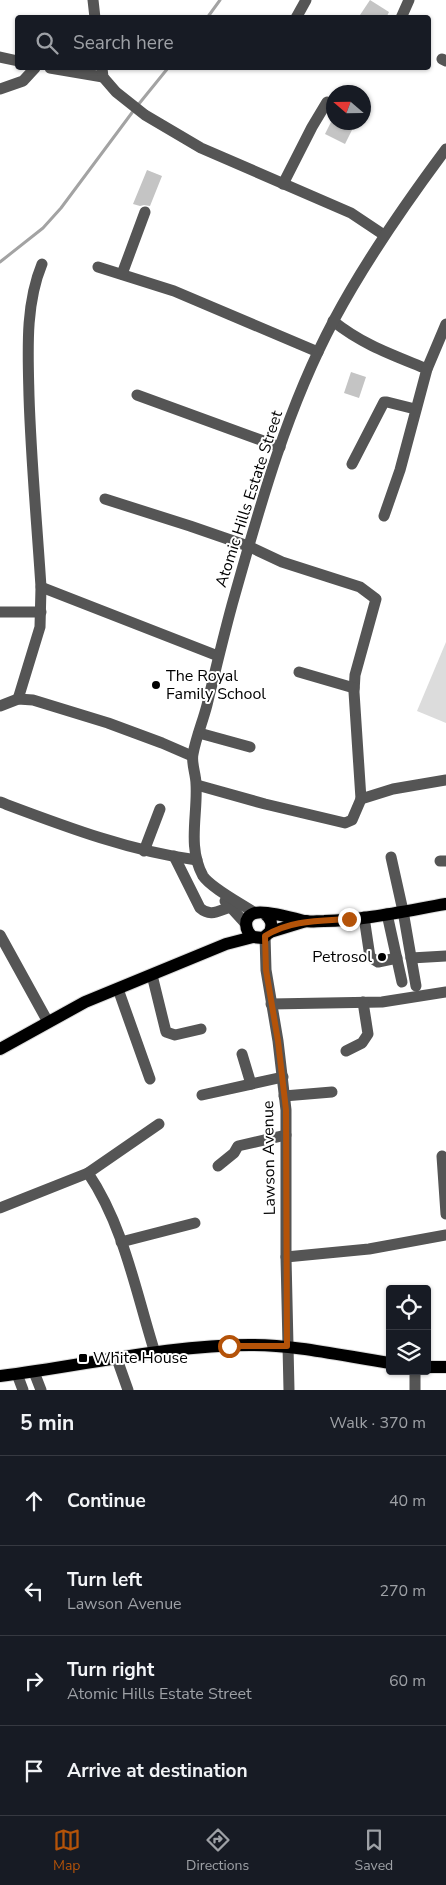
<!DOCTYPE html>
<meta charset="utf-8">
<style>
body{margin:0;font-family:"Nunito Sans",sans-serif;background:#20242c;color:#f1f3f6}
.controls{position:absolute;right:15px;bottom:15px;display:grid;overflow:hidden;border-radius:5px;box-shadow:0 1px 4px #0004}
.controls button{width:45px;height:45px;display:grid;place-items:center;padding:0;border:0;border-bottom:1px solid #363941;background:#171b24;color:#f1f3f6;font:25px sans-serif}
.compass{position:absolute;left:326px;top:85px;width:45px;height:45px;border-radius:50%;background:#171b24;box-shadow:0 1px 4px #0004;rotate:290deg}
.stop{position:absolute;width:15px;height:15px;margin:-11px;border:4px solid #b45309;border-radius:50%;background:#fff}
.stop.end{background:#b45309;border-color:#fff;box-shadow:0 1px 5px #0008}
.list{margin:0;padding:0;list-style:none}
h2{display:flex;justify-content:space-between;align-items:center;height:65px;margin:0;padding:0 20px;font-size:21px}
h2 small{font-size:16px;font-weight:400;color:#9ea1a6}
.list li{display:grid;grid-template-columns:32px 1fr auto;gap:15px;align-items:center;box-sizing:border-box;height:90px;padding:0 20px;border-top:1px solid #363941}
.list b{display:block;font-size:19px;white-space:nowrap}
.list p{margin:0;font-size:16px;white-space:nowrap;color:#9ea1a6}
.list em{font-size:16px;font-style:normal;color:#9ea1a6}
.icon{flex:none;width:28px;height:28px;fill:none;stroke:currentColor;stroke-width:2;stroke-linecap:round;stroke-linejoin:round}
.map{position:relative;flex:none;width:446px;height:1390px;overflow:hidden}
.search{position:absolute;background:#171b24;box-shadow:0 1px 4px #0004;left:15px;right:15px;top:15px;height:55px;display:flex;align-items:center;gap:12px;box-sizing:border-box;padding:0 18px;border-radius:5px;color:#9ea1a6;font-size:19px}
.sheet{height:425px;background:#171b24}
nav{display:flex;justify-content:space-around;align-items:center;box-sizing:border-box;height:70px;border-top:1px solid #363941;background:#171b24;font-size:14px;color:#9ea1a6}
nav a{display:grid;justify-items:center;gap:2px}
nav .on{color:#b45309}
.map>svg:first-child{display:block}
</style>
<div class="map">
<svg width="446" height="1390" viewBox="0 0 446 1390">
<rect width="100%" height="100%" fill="#fff"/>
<polygon fill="#dcdcdc" points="446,642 446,723 417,711"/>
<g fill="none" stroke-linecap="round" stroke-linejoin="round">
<g stroke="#a3a3a3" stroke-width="3">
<polyline points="207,18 220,0"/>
<polyline points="138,105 168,68"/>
<polyline points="0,262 43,228 61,208 134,110"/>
</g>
</g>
<g fill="#c4c4c4">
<polygon points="370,0 389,12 386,18 358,18"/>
<polygon points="331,122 356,122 345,144 325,134"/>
<polygon points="147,170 162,176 150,206 144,205 140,206 133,204"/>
<polygon points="351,372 366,377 359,398 344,393"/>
</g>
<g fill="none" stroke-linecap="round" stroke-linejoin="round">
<g stroke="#dbdbdb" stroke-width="14">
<g id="major">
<path d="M265,914C271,919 273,924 270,932L263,938L253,937C245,931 242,917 255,913C265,910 293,918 304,921C310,922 317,921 324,921C365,920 405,911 446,904"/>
<polyline points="270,932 306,921"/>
<polyline points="0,1049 85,1002 226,944 253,937"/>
<polyline points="427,1367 446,1367"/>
<path d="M0,1376C83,1366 166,1345 250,1345C297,1345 343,1356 390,1363"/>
</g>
</g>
<g stroke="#555" stroke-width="11">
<polyline points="93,0 95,18"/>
<polyline points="296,18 306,0"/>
<polyline points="401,18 409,0"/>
<polyline points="0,57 18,61"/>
<polyline points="442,59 446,61"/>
<polyline points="50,68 103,77"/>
<polyline points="102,68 103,77 116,92 145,115 201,148 351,213 384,235"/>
<polyline points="0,89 23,81 35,68"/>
<polyline points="283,184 312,127 327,102"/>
<polyline points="98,267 174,291 318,352"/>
<polyline points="122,274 145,212"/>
<path d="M333,321C363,345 393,355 427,369"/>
<polyline points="137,395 280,447"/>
<polyline points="352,464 384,402 387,402 415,409"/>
<polyline points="105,499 190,526 248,546 282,562 360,587 376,599 355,675 354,692 361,799"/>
<polyline points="384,516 400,470 427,369 446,324"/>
<polyline points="41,587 218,656"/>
<polyline points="0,612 41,612"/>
<polyline points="299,672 354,688"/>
<path d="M18,699L40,627L41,587C37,524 31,460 29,396C28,352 25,305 42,264"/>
<polyline points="0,706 18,699 33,700 108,723 162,743 192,756"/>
<polyline points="199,733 250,747"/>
<polyline points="197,785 265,804 345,823 352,820 361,799 393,789 446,780"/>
<path d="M0,802C64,826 129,851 197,860"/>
<polyline points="144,851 160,809"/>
<path d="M174,856L200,908C210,917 218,911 230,907"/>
<polyline points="391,857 403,911 416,986"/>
<polyline points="440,861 446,861"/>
<polyline points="225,901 246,924"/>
<path d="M255,913C242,904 211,888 203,876C187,847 198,814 196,784C196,774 191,763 193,754C196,737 203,721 207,705C215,672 223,638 232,605C259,509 286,410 334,320C366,260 405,204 446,149"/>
<polyline points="387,914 402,982"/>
<polyline points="364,917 370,957 378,962 397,958"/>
<polyline points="0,935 48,1022"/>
<polyline points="265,936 266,970 278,1041 286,1110 286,1257 289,1390"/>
<polyline points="411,958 446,956"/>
<polyline points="152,975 166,1032 175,1035 201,1029"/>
<polyline points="118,989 150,1079"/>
<polyline points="271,1004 382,1002 446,992"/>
<polyline points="346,1051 362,1043 368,1034 363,1002"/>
<polyline points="242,1054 251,1084"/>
<polyline points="202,1095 283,1077"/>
<polyline points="284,1096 332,1092"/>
<polyline points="442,1156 446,1214"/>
<polyline points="218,1166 234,1153 238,1146 286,1135"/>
<path d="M88,1173C124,1226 136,1293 155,1353"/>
<polyline points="0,1208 88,1173 159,1124"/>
<polyline points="121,1242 195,1223"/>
<polyline points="286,1257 369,1249 446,1235"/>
<polyline points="117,1359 128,1390"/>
<polyline points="34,1372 41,1390"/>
<polyline points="17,1374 23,1390"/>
<polyline points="415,1390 415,1371"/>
</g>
<use href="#major" stroke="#000" stroke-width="12"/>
</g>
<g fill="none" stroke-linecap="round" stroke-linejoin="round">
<path stroke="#b45309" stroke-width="6" d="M229,1346H287L286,1110L278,1041L266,970L265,936C290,920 320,921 349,919"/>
</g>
<g fill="#000" stroke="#fff" stroke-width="2">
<circle cx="156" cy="685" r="5"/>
<circle cx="382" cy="957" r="5"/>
<rect x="78" y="1353" width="10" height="10" rx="2.5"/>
</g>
<g text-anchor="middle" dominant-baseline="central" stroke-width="4" stroke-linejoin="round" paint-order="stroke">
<g font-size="16" fill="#000" stroke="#fff">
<text transform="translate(249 499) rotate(-72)">Atomic Hills Estate Street</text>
<text transform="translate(269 1158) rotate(-91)">Lawson Avenue</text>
</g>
<g font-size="16" fill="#000" stroke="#fff" text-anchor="start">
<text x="166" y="676">The Royal<tspan x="166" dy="18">Family School</tspan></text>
<text x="372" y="957" text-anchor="end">Petrosol</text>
<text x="93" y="1358">White House</text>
</g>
</g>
</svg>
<div class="controls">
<button><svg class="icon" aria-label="locate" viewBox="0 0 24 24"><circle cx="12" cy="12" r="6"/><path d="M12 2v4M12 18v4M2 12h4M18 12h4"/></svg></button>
<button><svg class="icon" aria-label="layers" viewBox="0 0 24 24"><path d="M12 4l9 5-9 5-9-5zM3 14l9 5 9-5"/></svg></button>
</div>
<svg class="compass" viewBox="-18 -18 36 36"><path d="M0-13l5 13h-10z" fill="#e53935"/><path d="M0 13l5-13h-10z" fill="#9ea1a6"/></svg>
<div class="stop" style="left:229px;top:1346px"></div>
<div class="stop end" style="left:349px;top:919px"></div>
<div class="search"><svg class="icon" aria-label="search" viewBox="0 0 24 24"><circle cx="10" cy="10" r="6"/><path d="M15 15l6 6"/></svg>Search here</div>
</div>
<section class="sheet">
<h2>5 min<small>Walk · 370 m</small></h2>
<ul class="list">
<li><svg class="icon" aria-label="ahead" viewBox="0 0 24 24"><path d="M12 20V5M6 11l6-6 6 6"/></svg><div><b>Continue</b></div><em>40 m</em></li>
<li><svg class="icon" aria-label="left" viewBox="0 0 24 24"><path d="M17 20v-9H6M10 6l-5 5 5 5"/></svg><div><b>Turn left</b><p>Lawson Avenue</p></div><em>270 m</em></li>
<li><svg class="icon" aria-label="right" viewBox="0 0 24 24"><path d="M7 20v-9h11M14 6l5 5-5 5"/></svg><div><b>Turn right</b><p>Atomic Hills Estate Street</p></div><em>60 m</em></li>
<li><svg class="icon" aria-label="arrive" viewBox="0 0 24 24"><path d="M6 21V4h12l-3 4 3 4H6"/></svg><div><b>Arrive at destination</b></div></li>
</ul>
</section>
<nav>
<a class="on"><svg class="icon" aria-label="map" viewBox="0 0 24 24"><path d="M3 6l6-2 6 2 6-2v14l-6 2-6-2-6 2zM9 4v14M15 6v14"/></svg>Map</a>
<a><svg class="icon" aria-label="directions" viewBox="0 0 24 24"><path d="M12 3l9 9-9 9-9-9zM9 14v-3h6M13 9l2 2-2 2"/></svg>Directions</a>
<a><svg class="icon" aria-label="saved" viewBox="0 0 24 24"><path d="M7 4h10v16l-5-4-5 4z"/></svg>Saved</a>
</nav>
